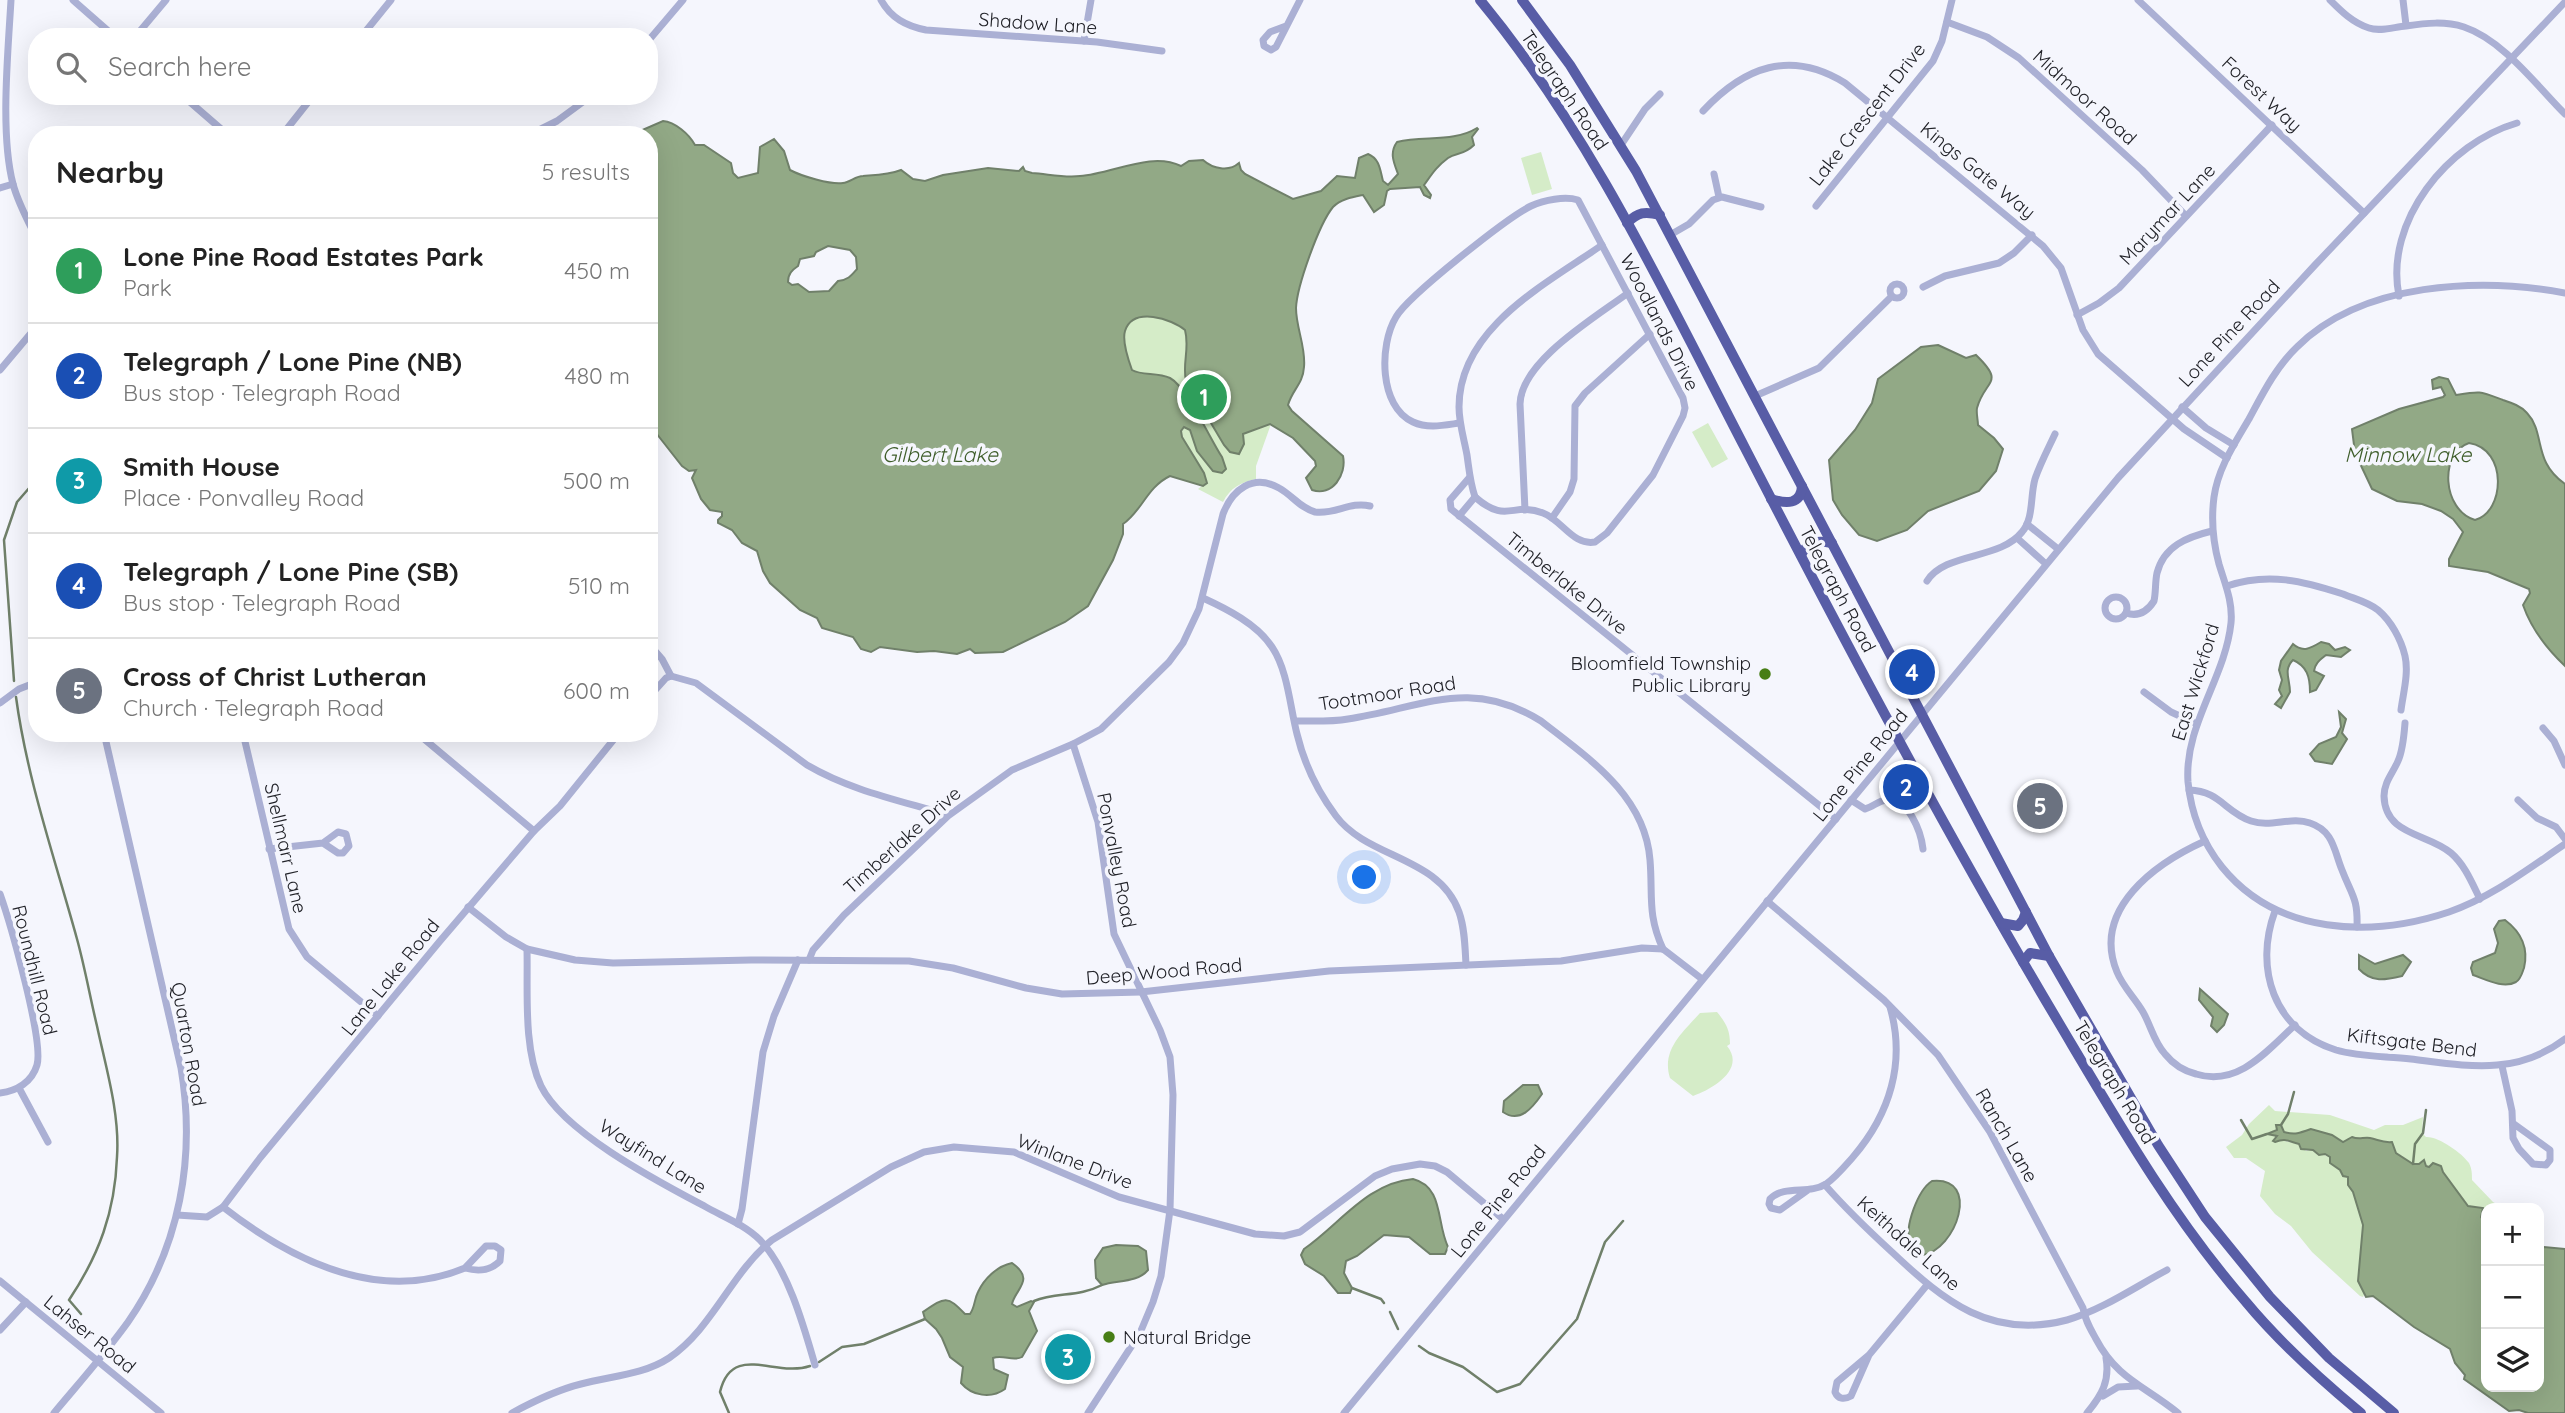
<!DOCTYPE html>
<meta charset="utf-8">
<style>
body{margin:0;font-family:Quicksand,sans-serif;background:#f6f6f6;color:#222}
.controls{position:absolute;right:21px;bottom:21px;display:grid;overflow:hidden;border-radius:14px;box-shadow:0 7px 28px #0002}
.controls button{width:63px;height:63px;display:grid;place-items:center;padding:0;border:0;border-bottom:2px solid #e0e0e0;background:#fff;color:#222;font:35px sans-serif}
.you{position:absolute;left:1365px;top:878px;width:24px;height:24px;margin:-18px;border:5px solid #fff;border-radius:50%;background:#1a73e8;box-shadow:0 0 0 10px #1a73e833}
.badge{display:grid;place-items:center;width:46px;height:46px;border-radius:50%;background:#477e15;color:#fff;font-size:23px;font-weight:700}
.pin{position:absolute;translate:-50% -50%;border:4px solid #fff;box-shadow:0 2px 7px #0006}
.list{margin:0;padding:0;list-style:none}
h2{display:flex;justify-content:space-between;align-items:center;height:91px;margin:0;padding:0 28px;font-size:30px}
h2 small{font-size:23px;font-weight:400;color:#767676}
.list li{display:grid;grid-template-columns:46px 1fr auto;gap:21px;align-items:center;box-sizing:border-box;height:105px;padding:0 28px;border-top:2px solid #e0e0e0}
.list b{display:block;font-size:26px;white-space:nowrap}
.list p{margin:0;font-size:23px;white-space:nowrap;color:#767676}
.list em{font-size:23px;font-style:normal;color:#767676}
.icon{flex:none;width:38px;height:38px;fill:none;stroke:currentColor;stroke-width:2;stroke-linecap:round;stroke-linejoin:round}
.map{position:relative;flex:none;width:2565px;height:1413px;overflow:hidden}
.search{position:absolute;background:#fff;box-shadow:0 7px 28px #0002;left:28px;top:28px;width:630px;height:77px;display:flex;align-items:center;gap:18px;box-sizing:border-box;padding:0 24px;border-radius:28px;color:#767676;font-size:26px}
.panel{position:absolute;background:#fff;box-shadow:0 7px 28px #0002;left:28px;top:126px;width:630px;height:616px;border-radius:28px}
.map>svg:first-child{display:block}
</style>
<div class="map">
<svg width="2565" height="1413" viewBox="0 0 2565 1413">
<rect width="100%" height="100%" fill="#f5f6fd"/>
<g fill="#d5ecc8">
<polygon points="1541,152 1552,189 1532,195 1521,158"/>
<path d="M1173,296L1271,424L1256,466V479C1241,482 1230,488 1223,502L1198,489L1202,486L1093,332Z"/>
<polygon points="1708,423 1728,459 1712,468 1692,432"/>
<path d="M1717,1012C1726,1023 1730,1030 1730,1044L1727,1046C1746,1069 1713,1089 1693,1096L1670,1078C1661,1050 1683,1032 1700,1013Z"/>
<path d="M2269,1105L2275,1111L2330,1115L2374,1130L2385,1125H2403L2423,1117L2422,1133L2426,1137C2438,1136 2462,1153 2469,1163C2472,1169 2472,1174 2472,1180L2493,1202L2504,1208H2486V1224L2481,1217V1207L2468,1206L2443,1172L2442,1168L2431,1164L2430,1167L2413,1164L2384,1144L2366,1139L2362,1140L2352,1137L2343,1142L2311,1129C2299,1133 2296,1135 2284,1132L2281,1125L2271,1134L2278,1136L2279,1140L2299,1144L2306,1151L2312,1150L2316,1153L2328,1156C2331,1162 2341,1167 2341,1175L2348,1177L2363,1225L2358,1281L2365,1293L2363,1297L2360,1296L2312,1252L2291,1226L2275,1214L2260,1196L2265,1171L2246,1158H2234L2226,1147L2242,1135L2249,1124Z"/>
</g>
<g fill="#92a986" stroke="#70806a" stroke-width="2" fill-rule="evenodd">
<path d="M663,121C675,122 689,134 695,145H704L731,163L733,173L738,178L758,173L760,147L774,139L784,151L790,170C801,176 831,185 843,183C850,182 856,176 863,176C877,175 888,175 901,170L913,179L925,181L943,175L988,168L1019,171L1023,167L1025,171L1032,173C1048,174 1064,178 1080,176C1112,174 1151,151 1181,166L1189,161L1203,160C1213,169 1229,172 1239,163L1241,170L1245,174L1293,199L1321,191L1337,176L1355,178L1359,158L1368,154C1380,159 1380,170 1383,181L1388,185L1398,174C1394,163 1389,153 1397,142C1423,135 1453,143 1477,128L1478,129L1472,137L1474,145C1463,156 1456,152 1448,158C1436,167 1432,174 1424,185L1431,195L1430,198L1424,195L1420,187L1390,189L1387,191L1384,205L1374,212L1363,195C1353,197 1341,199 1333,207C1319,224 1297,286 1296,308C1296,328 1306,347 1304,367C1303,384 1292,390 1288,405L1292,411L1343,456C1347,475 1332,497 1312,490L1306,478L1316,466L1315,461L1293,438L1270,424L1243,434L1244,444L1239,454L1230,452L1224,445L1186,381C1182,364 1190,348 1185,330C1172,319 1133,306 1125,331C1122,341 1128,359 1132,370C1142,376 1157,372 1170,378C1187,387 1210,439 1222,457L1226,469L1222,473L1213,471L1197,451L1190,430L1184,427L1181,431L1182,437L1204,473L1207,483L1203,486L1170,476C1147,487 1142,511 1123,524V534L1113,560L1088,606L1065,622L1003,652L975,653L970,649L957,654L934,651L917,652L880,647L871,652L861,649L853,637L822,628L817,618L800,610L770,583L763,571L757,551L742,543L732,530L718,523V520L722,516V512L710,510L701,499L692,478L696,470L689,471L682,466L649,424V135H631ZM828,246L850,250L856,257L857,269C851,276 848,280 838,281L829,291L809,292L798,284L792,285L788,282C788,274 792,270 798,266L800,259L814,256L816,252Z"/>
<path d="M1938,345L1966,358L1976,355C2006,384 1985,379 1977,408C1976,413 1978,420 1978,425L1994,438L2003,449L1996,471L1979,491L1928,511L1907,530L1877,541L1859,535L1842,515L1833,500L1829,460L1855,430L1872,403L1878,379L1921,347Z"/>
<path d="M2439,377L2448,379L2456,395C2481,391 2479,391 2503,400C2512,403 2521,406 2527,413C2546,433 2532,461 2565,484V666C2547,649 2531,628 2523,605L2530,593L2529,589L2488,572L2449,566V559L2463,532L2453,519L2441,511L2422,504L2397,501L2372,489L2355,453L2352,429L2399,409L2443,397L2445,395L2441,387L2433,389L2432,380ZM2469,443C2508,449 2505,512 2475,520C2442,510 2439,453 2469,443Z"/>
<path d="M2321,642L2329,644L2335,650L2345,647L2350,650L2341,657L2326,655C2320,660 2315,663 2314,671L2324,676L2316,690L2310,692C2310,677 2307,666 2293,660C2283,670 2290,679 2290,692L2281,708L2275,704L2282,696L2279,690L2282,680L2279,670L2281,661L2293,644C2303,653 2311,648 2321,642Z"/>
<polygon points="2339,712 2346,719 2342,733 2347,739 2332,764 2315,761 2310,754 2319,744 2336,737 2341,727"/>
<path d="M2505,920C2521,932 2529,947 2524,968C2522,973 2521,979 2516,982C2503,989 2485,979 2473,975L2471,968L2473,962L2495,953L2498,943L2494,929L2499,921Z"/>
<path d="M2359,955L2375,964L2403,955L2411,962L2402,976C2385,980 2372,983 2359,969Z"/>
<polygon points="2200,989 2228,1014 2224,1025 2217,1032 2211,1026 2213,1017 2199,1000"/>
<path d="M1523,1085H1538L1542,1094C1533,1107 1520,1124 1503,1112L1504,1101Z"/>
<path d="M2276,1125H2281L2284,1132C2295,1135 2300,1133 2311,1129L2332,1135L2343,1142L2352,1137C2359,1140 2363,1137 2370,1138C2379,1140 2383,1143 2392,1142L2396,1153L2413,1164H2419L2424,1160L2426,1166L2429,1167L2433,1163L2441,1166L2443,1172L2468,1206L2483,1208L2481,1217L2486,1224V1387H2539V1251L2544,1247L2565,1249V1413H2528L2519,1410L2509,1411L2464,1379L2465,1375L2455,1363L2450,1349L2414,1327L2373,1296L2366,1297L2358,1281L2363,1225L2353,1192L2348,1185V1177L2343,1176L2340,1170L2330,1163V1157L2325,1154L2319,1155L2313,1150L2301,1149L2299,1144C2287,1141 2286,1138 2275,1142L2273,1141L2277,1136L2267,1134L2277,1130Z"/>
<path d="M1413,1179C1444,1187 1436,1222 1448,1247L1445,1254H1430L1409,1237L1384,1235L1357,1256L1346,1261L1344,1273L1352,1288L1350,1293H1338L1324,1276L1305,1264L1301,1255L1304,1249C1339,1225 1367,1183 1413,1179Z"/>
<path d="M1932,1181C1982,1176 1956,1251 1922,1255C1917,1251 1912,1249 1910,1243C1904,1227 1918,1190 1932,1181Z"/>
<path d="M1116,1245L1138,1246L1146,1251L1148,1270C1137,1283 1117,1280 1102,1285L1096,1278L1095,1260L1103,1248Z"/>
<path d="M1012,1263C1036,1280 1015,1289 1012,1304L1017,1307L1031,1301L1034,1302L1029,1311L1037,1331L1022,1357C1013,1362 1003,1354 993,1358L994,1369L1008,1375L1005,1389C991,1399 972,1396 961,1383L963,1367L950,1357L942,1338L936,1329L925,1319L923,1312C945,1297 947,1295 965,1314H970C975,1307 974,1300 978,1292C984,1279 997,1266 1012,1263Z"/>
</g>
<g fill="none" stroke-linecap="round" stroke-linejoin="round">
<g stroke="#70806a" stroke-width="2.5">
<polyline points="14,681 4,540 17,502 37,479"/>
<path d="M16,697C27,779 55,859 77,939C85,968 90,997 97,1026C106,1068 120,1114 117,1157C115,1212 99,1255 69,1300L81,1314"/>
<polyline points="2241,1120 2252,1139 2267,1134"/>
<polyline points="2281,1125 2288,1114 2294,1092"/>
<polyline points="2413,1164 2415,1144 2423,1133 2426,1110"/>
<polyline points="1352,1288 1381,1299 1384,1303"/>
<path d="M1034,1301C1056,1292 1079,1297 1102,1285"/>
<polyline points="1390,1312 1398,1329"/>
<polyline points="1419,1346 1429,1353 1463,1367 1497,1392 1520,1384 1577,1319 1605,1242 1623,1221"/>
<polyline points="819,1362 842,1347 864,1344 925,1319"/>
<path d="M729,1413L720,1392C732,1342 775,1378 810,1366"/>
</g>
<g stroke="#abb0d4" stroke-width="7">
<path d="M11,0C8,53 0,134 13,184C18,203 28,221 37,239"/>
<polyline points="73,0 115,37"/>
<path d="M881,0C891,18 906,26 926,30L1097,42L1162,51"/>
<polyline points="2138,0 2364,213"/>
<path d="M2330,0C2341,11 2353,23 2369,28C2380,32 2394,27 2406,26C2426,23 2445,21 2464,27C2503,40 2537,86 2565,114"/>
<polyline points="2403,0 2406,25"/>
<polyline points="1947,22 1987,37 2019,58 2142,170 2186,216"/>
<polyline points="1286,26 1270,32 1263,40 1264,46 1271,50 1276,47 1300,0"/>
<polyline points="135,37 166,0"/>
<polyline points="361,37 391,0"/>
<polyline points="649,40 683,0"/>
<polyline points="1084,41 1091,0"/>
<polyline points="183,96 228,135"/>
<path d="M1703,111C1744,67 1790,49 1845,83L2043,246L2061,268L2083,330L2098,354L2184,429L2227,458"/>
<polyline points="282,135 313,96"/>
<polyline points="529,135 557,121 591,96"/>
<polyline points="1621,145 1645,109 1660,94"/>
<polyline points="1714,174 1719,197"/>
<polyline points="0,188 13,184"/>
<polyline points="1816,206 1933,61 1942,41 1952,0"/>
<polyline points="1670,235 1689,224 1713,200 1722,197 1761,207"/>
<circle cx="1897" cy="291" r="7"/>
<polyline points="1923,287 1945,276 1999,263 2014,253 2032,235"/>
<path d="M2565,293C2480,277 2362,282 2297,347C2276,367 2263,393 2249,419C2235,443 2218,468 2214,497C2211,520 2213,542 2219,564C2225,584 2233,602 2231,623C2225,679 2184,725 2188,782C2191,813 2203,843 2222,867C2277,935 2371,938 2449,912C2492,897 2528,869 2565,844"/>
<path d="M2399,296C2384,221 2448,143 2517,123"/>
<polyline points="2077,315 2099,303 2119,288 2272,125"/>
<polyline points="0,370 37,326"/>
<polyline points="1755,396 1819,368 1892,296"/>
<polyline points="2182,407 2206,428 2234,445"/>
<path d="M1460,423C1445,425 1428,429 1413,422C1379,407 1379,345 1396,317C1408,296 1508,217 1531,206C1544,200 1565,196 1578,200L1683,398L1685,408L1683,416L1653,475L1607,533L1595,542C1573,546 1562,520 1543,513C1512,501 1507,525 1475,497"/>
<polyline points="1469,478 1450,500 1451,509 1836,819"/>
<path d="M1475,497C1470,482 1469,469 1467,455C1464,439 1459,423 1459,407C1459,328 1546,284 1602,245"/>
<path d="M1525,510L1520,404C1521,361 1596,317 1628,293"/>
<polyline points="1459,516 1475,497"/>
<polyline points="1552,518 1570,492 1574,479 1575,406 1585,393 1650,334"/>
<polyline points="2027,524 2058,549"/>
<polyline points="2017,538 2046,564"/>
<path d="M1927,581C1945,552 2000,560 2022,532C2034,518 2030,496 2035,479C2040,464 2048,449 2055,434"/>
<path d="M2227,586C2268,572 2304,581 2343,594C2355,599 2368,602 2378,610C2391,621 2401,639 2405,656C2409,673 2403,694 2401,710"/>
<circle cx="2116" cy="608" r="11"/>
<path d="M1203,598C1227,609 1257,624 1272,647C1288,671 1290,707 1297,734C1304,763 1318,792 1336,816C1368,859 1439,856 1459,912C1465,929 1465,948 1466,965"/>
<path d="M2126,613C2138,617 2147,612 2154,601C2156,592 2155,582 2157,573C2164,546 2187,537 2212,531"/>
<polyline points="649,644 662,659 671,676"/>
<polyline points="2144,692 2171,712 2197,724"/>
<path d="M649,697L666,678L671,676L696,683L807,765C848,789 893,799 938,812L946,817"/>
<polyline points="0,703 19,689 37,682"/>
<path d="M1295,721C1312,721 1331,722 1348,719C1422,708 1469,676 1541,721C1588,758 1645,795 1650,860C1653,896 1647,914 1663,949"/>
<path d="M2405,723C2404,736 2403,750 2398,761C2393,773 2384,782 2384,796C2385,836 2428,833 2451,853C2465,865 2472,883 2480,899"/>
<polyline points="2543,728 2554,741 2565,765"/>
<polyline points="243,733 289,929 307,957 378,1016"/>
<polyline points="417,733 534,831"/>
<polyline points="1073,744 1098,822 1114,934 1160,1030 1170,1057 1173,1095 1170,1210 1161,1276 1153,1302 1140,1333 1088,1413"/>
<path d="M2189,790C2220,791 2225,812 2251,821C2271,828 2291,816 2310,823C2334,831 2334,851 2342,870C2352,896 2358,898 2357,927"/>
<path d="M1851,800L1865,809C1873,807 1878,801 1886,800C1908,796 1921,832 1923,849"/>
<polyline points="2518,800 2537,818 2556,827 2565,839"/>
<path d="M2205,841C2156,863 2091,909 2117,972C2123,987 2135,998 2143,1012C2151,1026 2154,1042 2165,1054C2173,1064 2184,1071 2196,1074C2238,1087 2267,1051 2295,1025"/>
<polyline points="269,849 323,843 338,853 343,853 349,846 346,834 338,832 323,843"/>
<path d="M0,894C10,922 44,1041 37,1065C32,1082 17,1091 0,1093"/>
<path d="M1767,901L1884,1000L1938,1055L1990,1132L2083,1308C2085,1320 2090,1328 2096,1339C2117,1379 2145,1386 2178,1413"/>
<polyline points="468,907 506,937 527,949 575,960 613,963 751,960 909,961 953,968 1026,988 1062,994 1141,992 1329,971 1561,961 1642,948 1663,949 1702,979"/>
<path d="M2275,911C2254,968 2273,1030 2336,1050C2360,1057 2386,1056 2411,1059C2468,1066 2516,1076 2565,1039"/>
<path d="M527,949C528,991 523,1048 541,1086C564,1133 659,1182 706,1207C724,1217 745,1225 760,1240C788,1269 804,1327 815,1365"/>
<path d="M809,960L813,950L844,915L948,816L1012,770L1073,744L1101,729L1169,662L1183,643L1199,609L1223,514C1232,490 1253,473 1279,488C1292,495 1300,508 1315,512C1335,515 1350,501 1370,506"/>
<polyline points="2502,1066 2512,1111 2513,1138 2519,1149 2533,1164 2546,1165 2550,1160 2550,1150 2514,1124"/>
<polyline points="19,1088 48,1142"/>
<path d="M1825,1185C1846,1209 1869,1231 1893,1253C1944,1301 1991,1340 2067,1320C2102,1310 2135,1287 2167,1270"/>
<path d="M1808,1190L1780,1210L1771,1208L1769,1204L1770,1199C1785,1184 1809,1195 1826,1184C1836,1177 1845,1166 1853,1157C1890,1114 1906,1062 1890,1007"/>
<path d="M223,1207C291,1260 379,1304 465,1268C479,1272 490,1271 500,1261L501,1250L495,1246H486L465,1268"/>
<polyline points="177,1215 207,1217 223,1207 260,1158 440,941 534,831 560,806 619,733"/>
<polyline points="738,1224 742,1209 763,1052 774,1016 798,960"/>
<polyline points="0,1281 161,1413"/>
<polyline points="0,1330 26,1302"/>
<path d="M1869,1355L1851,1396C1844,1400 1838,1399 1835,1392L1837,1382L1869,1355L1927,1285"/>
<polyline points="2103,1396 2118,1387 2137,1386"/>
<path d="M54,1413C79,1383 105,1354 128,1322C180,1247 196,1157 181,1068L104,733"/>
<path d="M512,1413C534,1401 557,1390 581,1384C611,1376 643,1375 669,1358C713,1328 731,1273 772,1240L891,1167L924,1152L954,1147L1014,1152L1119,1197L1255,1234L1284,1236L1300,1232L1375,1176L1392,1169L1420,1164L1435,1166L1447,1172L1503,1219"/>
<polyline points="1344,1413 2118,478 2315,265 2565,2"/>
<path d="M2087,1413C2102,1395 2110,1381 2106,1358"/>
</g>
<g stroke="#585da6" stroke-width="10">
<path d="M1480,0C1591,134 1665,294 1745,448C1845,642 1947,835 2059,1023C2116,1119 2172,1217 2246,1302C2280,1343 2320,1379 2361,1413"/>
<polyline points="1522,0 1570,65 1636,171 2049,956 2158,1145 2205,1217 2270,1297 2329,1358 2394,1413"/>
<path d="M1627,223C1638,212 1645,211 1660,215"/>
<path d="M1771,499C1786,504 1801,505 1802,486"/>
<path d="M1801,555C1808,541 1817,540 1832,543"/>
<polyline points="2001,923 2018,926 2023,920 2026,912"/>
<polyline points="2023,962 2030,953 2049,956"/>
</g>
</g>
<g fill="#477e15" stroke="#f5f6fd" stroke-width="2.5">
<circle cx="1765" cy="674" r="7"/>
<circle cx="1109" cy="1337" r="7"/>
</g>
<g text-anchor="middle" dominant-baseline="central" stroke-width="7" stroke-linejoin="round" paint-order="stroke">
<g font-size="19" fill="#212228" stroke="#f5f6fd">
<text transform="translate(1038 23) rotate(4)">Shadow Lane</text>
<text transform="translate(1565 90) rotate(56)">Telegraph Road</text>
<text transform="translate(2262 94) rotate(43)">Forest Way</text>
<text transform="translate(2085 97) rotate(42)">Midmoor Road</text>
<text transform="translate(1867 114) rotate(-52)">Lake Crescent Drive</text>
<text transform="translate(1978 170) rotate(39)">Kings Gate Way</text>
<text transform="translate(2167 214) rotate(-47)">Marymar Lane</text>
<text transform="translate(1660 322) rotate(63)">Woodlands Drive</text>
<text transform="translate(2229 333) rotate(-47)">Lone Pine Road</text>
<text transform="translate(1567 583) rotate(39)">Timberlake Drive</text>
<text transform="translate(1838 589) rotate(62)">Telegraph Road</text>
<text transform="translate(2195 682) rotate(-73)">East Wickford</text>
<text transform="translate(1387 693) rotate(-9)">Tootmoor Road</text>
<text transform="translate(1860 765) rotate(-51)">Lone Pine Road</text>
<text transform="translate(902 840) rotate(-42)">Timberlake Drive</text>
<text transform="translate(286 848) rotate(77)">Shellmarr Lane</text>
<text transform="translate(1117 860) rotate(79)">Ponvalley Road</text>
<text transform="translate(35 970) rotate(76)">Roundhill Road</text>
<text transform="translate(1164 971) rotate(-5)">Deep Wood Road</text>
<text transform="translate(390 977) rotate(-51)">Lane Lake Road</text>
<text transform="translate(2412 1042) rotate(7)">Kiftsgate Bend</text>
<text transform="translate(189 1044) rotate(80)">Quarton Road</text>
<text transform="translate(2115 1082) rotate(59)">Telegraph Road</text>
<text transform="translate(2007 1135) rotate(60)">Ranch Lane</text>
<text transform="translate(653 1156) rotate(32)">Wayfind Lane</text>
<text transform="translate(1075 1161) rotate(21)">Winlane Drive</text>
<text transform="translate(1498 1201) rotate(-51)">Lone Pine Road</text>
<text transform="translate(1909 1243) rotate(42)">Keithdale Lane</text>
<text transform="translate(90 1334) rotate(39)">Lahser Road</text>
</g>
<g font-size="19" fill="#212228" stroke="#f5f6fd" text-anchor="end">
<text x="1751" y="663">Bloomfield Township<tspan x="1751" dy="22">Public Library</tspan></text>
<text x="1123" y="1337" text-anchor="start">Natural Bridge</text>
</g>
<g font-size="21" font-style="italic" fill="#3f5e2b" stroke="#f5f6fd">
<text x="940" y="454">Gilbert Lake</text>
<text x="2408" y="454">Minnow Lake</text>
</g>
</g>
</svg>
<div class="controls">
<button>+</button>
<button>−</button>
<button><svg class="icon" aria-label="layers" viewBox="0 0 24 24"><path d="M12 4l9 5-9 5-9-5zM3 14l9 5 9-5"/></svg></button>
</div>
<div class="you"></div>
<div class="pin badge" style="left:1204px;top:397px;background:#2e9e5b">1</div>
<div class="pin badge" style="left:1906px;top:787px;background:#1a4fb4">2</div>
<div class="pin badge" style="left:1068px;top:1357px;background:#0f9aa8">3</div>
<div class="pin badge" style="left:1912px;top:672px;background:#1a4fb4">4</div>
<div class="pin badge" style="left:2040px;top:806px;background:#6b7280">5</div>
<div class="search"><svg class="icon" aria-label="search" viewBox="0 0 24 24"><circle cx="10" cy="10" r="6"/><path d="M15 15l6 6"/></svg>Search here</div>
<section class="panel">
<h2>Nearby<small>5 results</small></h2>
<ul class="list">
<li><span class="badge" style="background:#2e9e5b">1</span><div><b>Lone Pine Road Estates Park</b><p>Park</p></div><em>450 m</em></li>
<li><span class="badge" style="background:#1a4fb4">2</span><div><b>Telegraph / Lone Pine (NB)</b><p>Bus stop · Telegraph Road</p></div><em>480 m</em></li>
<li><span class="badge" style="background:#0f9aa8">3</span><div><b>Smith House</b><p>Place · Ponvalley Road</p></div><em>500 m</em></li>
<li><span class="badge" style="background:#1a4fb4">4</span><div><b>Telegraph / Lone Pine (SB)</b><p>Bus stop · Telegraph Road</p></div><em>510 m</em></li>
<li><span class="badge" style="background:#6b7280">5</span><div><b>Cross of Christ Lutheran</b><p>Church · Telegraph Road</p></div><em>600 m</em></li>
</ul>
</section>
</div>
